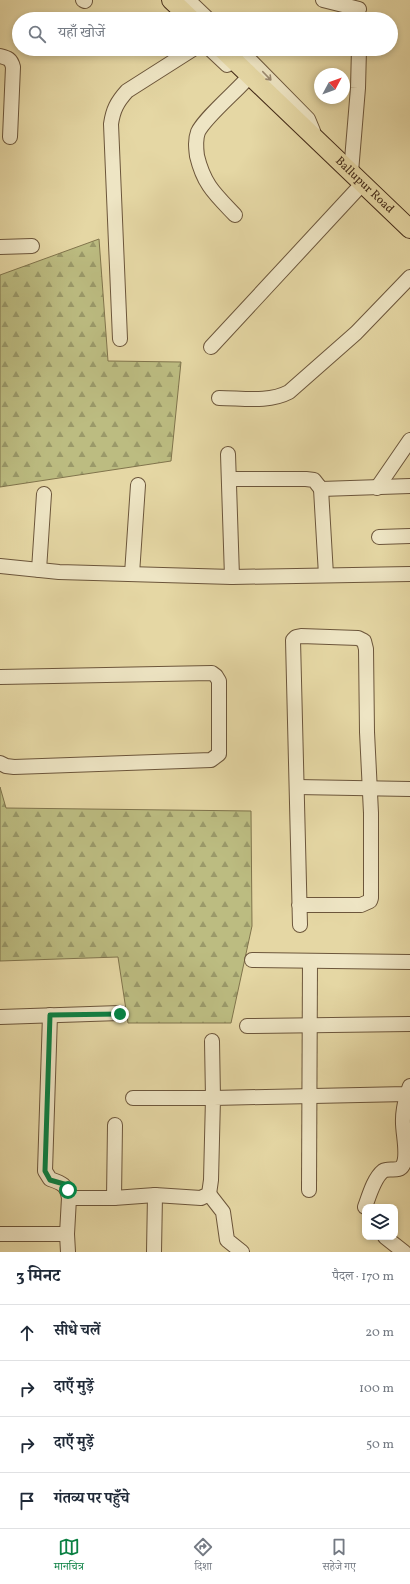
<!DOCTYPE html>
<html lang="hi">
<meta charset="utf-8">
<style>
body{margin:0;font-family:Vollkorn,"Noto Serif Devanagari",serif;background:#f2f2f3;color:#1f2937}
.controls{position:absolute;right:12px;bottom:12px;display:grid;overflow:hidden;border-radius:8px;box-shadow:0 2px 6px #0003}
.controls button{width:36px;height:36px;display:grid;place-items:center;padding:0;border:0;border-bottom:1px solid #e0e1e3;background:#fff;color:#1f2937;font:20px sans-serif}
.compass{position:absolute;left:314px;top:68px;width:36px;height:36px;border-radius:50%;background:#fff;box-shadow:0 2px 6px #0003;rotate:49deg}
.stop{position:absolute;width:12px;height:12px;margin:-9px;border:3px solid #0b8043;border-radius:50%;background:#fff}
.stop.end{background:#0b8043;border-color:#fff;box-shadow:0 1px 4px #0008}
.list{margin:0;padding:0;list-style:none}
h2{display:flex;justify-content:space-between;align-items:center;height:52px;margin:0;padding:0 16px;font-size:17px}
h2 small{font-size:13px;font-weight:400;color:#747a83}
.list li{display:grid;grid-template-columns:26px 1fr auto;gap:12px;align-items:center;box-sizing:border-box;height:56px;padding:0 16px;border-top:1px solid #e0e1e3}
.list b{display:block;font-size:15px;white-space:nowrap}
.list em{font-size:13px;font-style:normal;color:#747a83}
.icon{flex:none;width:22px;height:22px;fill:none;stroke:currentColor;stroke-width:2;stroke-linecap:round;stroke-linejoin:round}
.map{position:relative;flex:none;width:410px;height:1252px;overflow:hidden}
.search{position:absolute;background:#fff;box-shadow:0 2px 6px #0003;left:12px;right:12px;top:12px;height:44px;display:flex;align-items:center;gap:10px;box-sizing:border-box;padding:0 14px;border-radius:22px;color:#747a83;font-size:15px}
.sheet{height:276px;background:#fff}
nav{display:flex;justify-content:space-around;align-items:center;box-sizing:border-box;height:56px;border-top:1px solid #e0e1e3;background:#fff;font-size:11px;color:#747a83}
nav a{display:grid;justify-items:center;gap:2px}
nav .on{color:#0b8043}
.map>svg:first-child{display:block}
</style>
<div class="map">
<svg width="410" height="1252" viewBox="0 0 410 1252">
<defs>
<pattern id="forest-firs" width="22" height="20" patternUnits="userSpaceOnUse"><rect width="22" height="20" fill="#bcbc81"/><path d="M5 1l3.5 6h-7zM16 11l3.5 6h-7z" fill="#9a9969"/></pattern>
</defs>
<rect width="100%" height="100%" fill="#e5d7a4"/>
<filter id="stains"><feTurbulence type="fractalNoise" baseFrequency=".005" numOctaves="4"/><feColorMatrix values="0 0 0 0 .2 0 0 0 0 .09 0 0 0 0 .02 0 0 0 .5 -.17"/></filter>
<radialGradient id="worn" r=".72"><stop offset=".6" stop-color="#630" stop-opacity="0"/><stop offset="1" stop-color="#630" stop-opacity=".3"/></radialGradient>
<g fill="url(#forest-firs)" stroke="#80744c">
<polygon points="99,239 108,361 181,362 171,461 0,487 0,275"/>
<polygon points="0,787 6,808 251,811 252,926 231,1023 128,1023 118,957 0,961"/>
</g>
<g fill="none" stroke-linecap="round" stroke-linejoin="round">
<g stroke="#6c563b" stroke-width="16">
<g id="minor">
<polyline points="83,0 85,1"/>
<polyline points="188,0 208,19"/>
<polyline points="323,0 359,9"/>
<polyline points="210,49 227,65"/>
<polyline points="239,49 308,119 313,131"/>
<path d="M0,56C8,58 11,59 13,67L10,137"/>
<polyline points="351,172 358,88 359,49"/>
<path d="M235,215C215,194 204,185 197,156C196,148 195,140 198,132C204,119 233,94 244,82"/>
<polyline points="0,247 32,246"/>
<path d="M120,339L111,124C113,110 117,102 127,91L193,49"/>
<polyline points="211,347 363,183"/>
<path d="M219,398C242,398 268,403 289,392L356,333L410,277"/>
<polyline points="228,454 232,577"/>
<polyline points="229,479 306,479 314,480 321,489 410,486"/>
<polyline points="377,488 410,440"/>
<polyline points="321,489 326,575"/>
<polyline points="379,537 410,536"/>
<polyline points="0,566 59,572 232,577 410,574"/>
<polyline points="39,570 44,494"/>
<polyline points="132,574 138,485"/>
<polyline points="0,677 212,673 216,676 219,681 219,754 211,760 14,767 6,766 0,763"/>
<polyline points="297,787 410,789"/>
<polyline points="299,905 361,905 370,901 371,898 371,813 367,732 366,649 364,641 358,638 301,636 296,637 293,640 300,925"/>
<polyline points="252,960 410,962"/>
<path d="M50,1015L45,1171L50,1179C62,1183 67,1185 69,1198"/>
<polyline points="0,1017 120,1013"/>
<polyline points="247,1026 410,1024"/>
<polyline points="133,1098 213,1098 212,1041"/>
<polyline points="309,1190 310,961"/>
<polyline points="209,1194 223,1212 227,1240 242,1252"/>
<polyline points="114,1198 115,1125"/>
<path d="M365,1207C369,1196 374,1178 383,1171C389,1167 399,1173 403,1165C409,1155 402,1131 403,1119C403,1110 405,1102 407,1094"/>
<polyline points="0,1234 67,1234"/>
<polyline points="385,1237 404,1252"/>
<polyline points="68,1252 67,1234 69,1198 114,1198 155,1195 201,1198 209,1194 211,1180 213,1098 407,1094 410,1086"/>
<polyline points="154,1252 155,1195"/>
</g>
</g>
<g stroke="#442b18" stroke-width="20">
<g id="major">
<polyline points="171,0 191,19"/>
<path id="s1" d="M222,49L410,229"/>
</g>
</g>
<use href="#minor" stroke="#eee5c4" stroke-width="14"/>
<use href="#major" stroke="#e5d7a4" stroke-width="18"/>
</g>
<defs><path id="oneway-shaft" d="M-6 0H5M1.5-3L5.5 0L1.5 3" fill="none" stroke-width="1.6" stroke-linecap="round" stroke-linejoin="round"/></defs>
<use stroke="#99886e" href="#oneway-shaft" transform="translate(267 76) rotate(46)"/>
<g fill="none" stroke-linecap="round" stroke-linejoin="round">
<polyline stroke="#0b8043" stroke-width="5" points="68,1190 64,1184 50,1180 45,1171 50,1015 120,1014"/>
</g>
<g text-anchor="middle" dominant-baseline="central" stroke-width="4" stroke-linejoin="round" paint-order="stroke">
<g font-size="12" fill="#442b18" stroke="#eee5c4">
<text stroke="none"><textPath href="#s1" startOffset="197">Ballupur Road</textPath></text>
</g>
</g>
<rect width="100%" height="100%" filter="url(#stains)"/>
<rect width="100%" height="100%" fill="url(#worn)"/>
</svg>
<div class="controls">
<button><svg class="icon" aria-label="layers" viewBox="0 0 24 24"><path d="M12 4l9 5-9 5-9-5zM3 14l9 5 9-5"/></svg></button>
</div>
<svg class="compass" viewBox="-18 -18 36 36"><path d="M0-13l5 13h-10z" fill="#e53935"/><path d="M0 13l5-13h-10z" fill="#747a83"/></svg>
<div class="stop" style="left:68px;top:1190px"></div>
<div class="stop end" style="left:120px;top:1014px"></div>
<div class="search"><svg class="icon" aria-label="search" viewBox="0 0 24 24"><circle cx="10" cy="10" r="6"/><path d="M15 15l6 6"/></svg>यहाँ खोजें</div>
</div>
<section class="sheet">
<h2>3 मिनट<small>पैदल · 170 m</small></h2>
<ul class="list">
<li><svg class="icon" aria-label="ahead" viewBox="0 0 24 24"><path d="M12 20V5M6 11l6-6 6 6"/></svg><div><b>सीधे चलें</b></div><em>20 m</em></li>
<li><svg class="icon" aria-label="right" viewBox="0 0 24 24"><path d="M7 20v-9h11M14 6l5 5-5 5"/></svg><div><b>दाएँ मुड़ें</b></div><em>100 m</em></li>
<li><svg class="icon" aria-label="right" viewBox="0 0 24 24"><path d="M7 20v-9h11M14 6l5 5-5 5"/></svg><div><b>दाएँ मुड़ें</b></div><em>50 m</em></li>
<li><svg class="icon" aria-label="arrive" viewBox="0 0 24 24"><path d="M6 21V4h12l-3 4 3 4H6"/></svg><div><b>गंतव्य पर पहुँचे</b></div></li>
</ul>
</section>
<nav>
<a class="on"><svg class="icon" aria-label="map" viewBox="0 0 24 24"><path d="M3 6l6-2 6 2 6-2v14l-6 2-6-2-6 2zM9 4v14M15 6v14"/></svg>मानचित्र</a>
<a><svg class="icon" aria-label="directions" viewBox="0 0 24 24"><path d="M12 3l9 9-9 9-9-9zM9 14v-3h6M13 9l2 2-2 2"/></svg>दिशा</a>
<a><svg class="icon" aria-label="saved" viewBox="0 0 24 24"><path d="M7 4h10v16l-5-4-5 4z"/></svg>सहेजे गए</a>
</nav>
